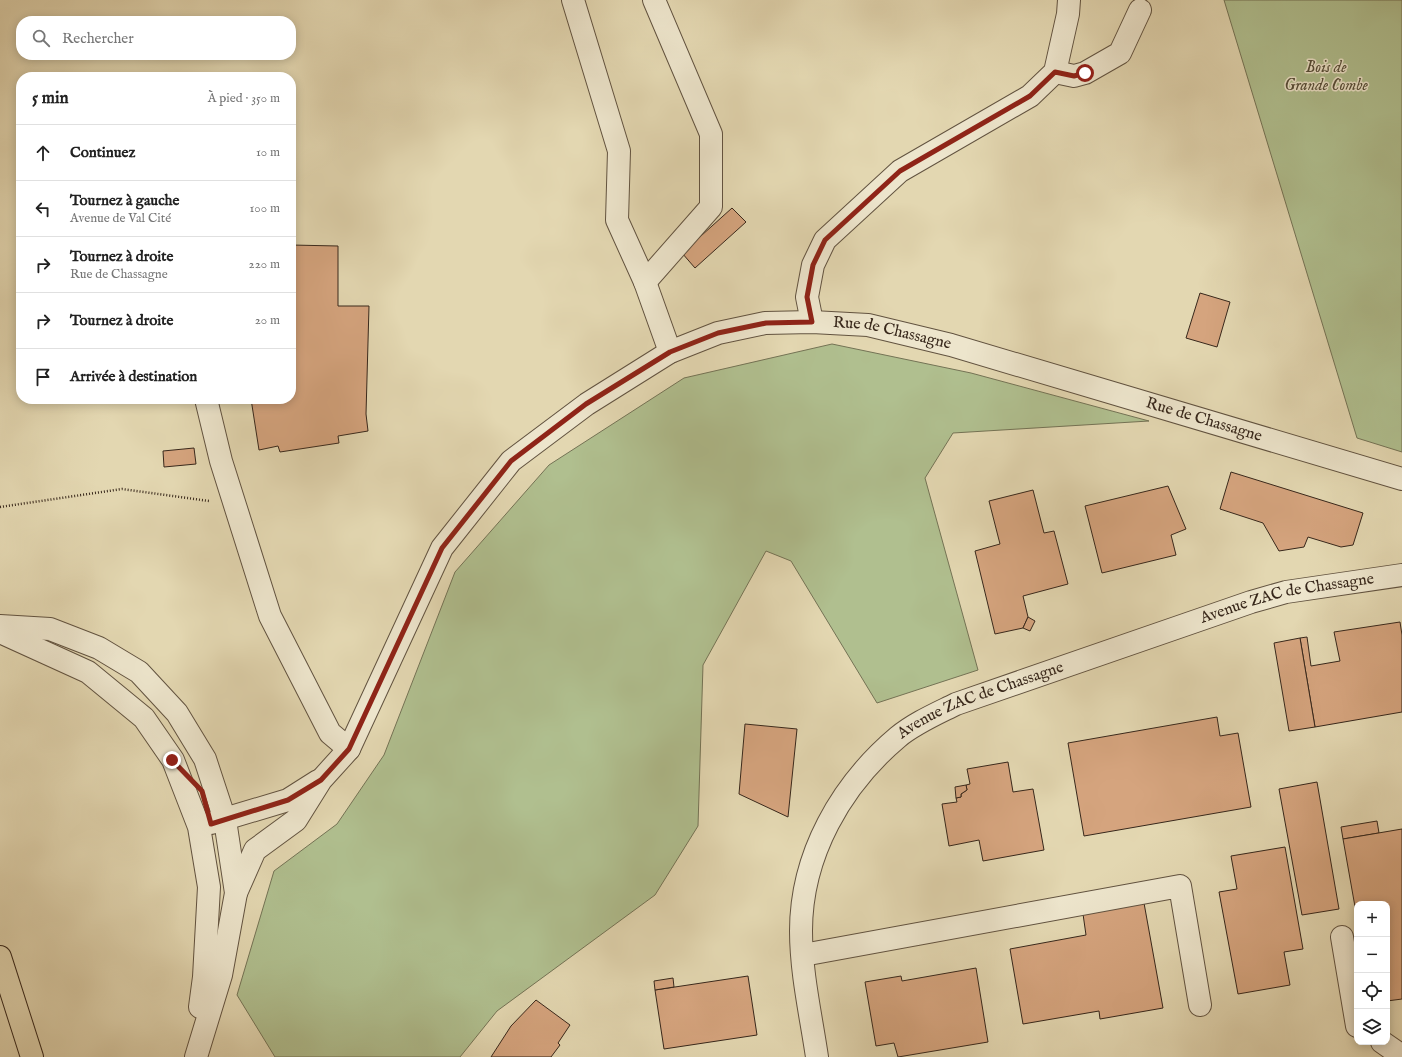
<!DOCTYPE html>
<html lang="fr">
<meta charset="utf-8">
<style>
body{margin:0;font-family:"IM FELL English",serif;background:#f2f2f2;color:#222}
.controls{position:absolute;right:12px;bottom:12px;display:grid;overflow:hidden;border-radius:8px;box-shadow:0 2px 10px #0003}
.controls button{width:36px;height:36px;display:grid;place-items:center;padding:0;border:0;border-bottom:1px solid #e0e0e0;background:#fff;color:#222;font:20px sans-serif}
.stop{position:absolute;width:12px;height:12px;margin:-9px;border:3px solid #8f2418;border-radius:50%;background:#fff}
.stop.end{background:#8f2418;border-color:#fff;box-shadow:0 1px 4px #0008}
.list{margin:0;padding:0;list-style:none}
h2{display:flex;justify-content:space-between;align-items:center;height:52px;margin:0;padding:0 16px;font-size:17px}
h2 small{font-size:13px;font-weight:400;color:#767676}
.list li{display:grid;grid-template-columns:26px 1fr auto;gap:12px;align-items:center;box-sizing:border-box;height:56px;padding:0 16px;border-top:1px solid #e0e0e0}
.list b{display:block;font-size:15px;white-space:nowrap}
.list p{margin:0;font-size:13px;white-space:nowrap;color:#767676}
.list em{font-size:13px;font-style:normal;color:#767676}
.icon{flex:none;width:22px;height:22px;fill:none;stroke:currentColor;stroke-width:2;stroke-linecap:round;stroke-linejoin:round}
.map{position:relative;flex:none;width:1402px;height:1057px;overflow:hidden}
.search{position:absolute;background:#fff;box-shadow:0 2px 10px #0003;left:16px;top:16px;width:280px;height:44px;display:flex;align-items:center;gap:10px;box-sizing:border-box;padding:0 14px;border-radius:16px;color:#767676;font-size:15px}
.panel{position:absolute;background:#fff;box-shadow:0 2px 10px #0003;left:16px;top:72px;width:280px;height:332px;border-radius:16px}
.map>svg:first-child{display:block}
</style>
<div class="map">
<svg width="1402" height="1057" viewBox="0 0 1402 1057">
<rect width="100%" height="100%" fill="#e3d7b1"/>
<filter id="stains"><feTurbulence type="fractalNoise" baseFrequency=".005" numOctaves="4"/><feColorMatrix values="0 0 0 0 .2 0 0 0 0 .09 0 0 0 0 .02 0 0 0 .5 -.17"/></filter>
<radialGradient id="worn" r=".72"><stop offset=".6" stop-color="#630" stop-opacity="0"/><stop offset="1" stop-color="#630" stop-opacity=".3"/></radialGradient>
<g fill="#b0bf8f" stroke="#747355">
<polygon points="1224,0 1402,0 1402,452 1357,438"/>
<polygon points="832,344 971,373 1149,421 953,433 925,478 978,670 877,703 791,561 766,551 703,665 698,826 655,895 497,1011 460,1057 275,1057 237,995 274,871 337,824 384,755 455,572 549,465 684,378"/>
</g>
<g fill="#d5a47e" stroke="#37271b">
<polygon points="732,208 746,222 695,268 682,253"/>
<polygon points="291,245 338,246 338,306 369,306 366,414 368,431 338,436 339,443 280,452 278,446 259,450 251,399 291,399"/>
<polygon points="1200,293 1230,302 1217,347 1186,338"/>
<polygon points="194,448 196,464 164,467 163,451"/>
<polygon points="1231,472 1363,513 1353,545 1341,547 1308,537 1304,547 1279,551 1263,523 1220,509"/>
<polygon points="1168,486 1186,529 1171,535 1176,555 1102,573 1085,506"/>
<polygon points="1033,490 1044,533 1054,531 1068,584 1023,596 1028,617 1023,628 995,634 975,551 1000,544 989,501"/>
<polygon points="1028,617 1035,621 1030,631 1023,628"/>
<polygon points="1400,622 1402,635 1402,712 1315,727 1300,638 1307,637 1311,666 1340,661 1334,632"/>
<polygon points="1300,638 1315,727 1289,731 1274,643"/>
<polygon points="1217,717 1220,736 1238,733 1251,807 1084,836 1068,743"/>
<polygon points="745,724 797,729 788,817 739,794"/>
<polygon points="1008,762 1013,792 1033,789 1044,850 983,861 979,840 949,846 942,804 957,802 956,798 961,797 961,794 967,790 966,785 970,784 967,769"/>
<polygon points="1317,782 1339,909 1302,915 1279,789"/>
<polygon points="966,785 967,790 961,794 961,797 956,798 955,787"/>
<polygon points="1377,821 1379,833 1343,839 1341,827"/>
<polygon points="1402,829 1402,999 1387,1001 1387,904 1357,904 1357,918 1343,839"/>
<polygon points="1285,847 1303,949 1284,952 1290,985 1238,994 1219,892 1237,889 1231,856"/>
<polygon points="1144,903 1163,1008 1100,1019 1099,1011 1023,1024 1010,949 1086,935 1083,914"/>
<polygon points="976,968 988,1042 898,1057 894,1043 876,1046 865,982 901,976 902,981"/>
<polygon points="748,976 757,1035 664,1049 655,990"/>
<polygon points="673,978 674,987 655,990 654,981"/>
<polygon points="536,1000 570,1025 558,1043 560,1045 551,1057 491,1057 511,1026"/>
</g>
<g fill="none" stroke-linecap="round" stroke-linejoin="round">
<g stroke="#625340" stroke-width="24">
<g id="minor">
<polyline points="573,0 619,151 617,220 645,282 670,352"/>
<polyline points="1055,72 1074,76 1085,73 1120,53 1140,10"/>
<polyline points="645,282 711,207 711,134 654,0"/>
<polyline points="812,322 807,297 813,265 825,240 900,171 1030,96 1055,72 1068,14 1069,0"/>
<polyline points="206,399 221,461 270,616 330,733 349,749"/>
<polyline points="0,626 50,629 99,648 139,672 177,713 205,759 225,820 236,893 221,975 196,1057"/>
<polyline points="0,632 88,672 144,718 173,760 199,827 209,887 204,977 200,1007"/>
<polyline points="211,823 288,800 318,781"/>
<path id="s1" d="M236,893L255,850L296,820L321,780L349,749L442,548L511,461L587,404L670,352L718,333L765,323L812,322L868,325L951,345L1402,479"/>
<polyline points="1342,937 1357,1026"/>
<polyline points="803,955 1180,886 1200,1005"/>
<polyline points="1382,1042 1402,1056"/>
<path id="s2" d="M817,1057C811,1016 801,973 801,931C801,855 841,785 898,737C915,723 936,714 956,704L1251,602L1286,592L1402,575"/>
</g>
</g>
<g stroke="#37271b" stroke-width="24">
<polyline id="highway" points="0,957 32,1057"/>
</g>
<polyline stroke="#37271b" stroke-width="2.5" stroke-dasharray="1 2" stroke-linecap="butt" points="0,507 122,489 209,501"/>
<use href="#minor" stroke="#ede5cc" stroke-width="22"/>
<use href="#highway" stroke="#e3d7b1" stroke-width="22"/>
</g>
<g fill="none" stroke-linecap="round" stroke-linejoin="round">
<polyline stroke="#8f2418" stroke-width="5" points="172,760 202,791 211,824 288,800 321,780 349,749 442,548 511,461 586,404 670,352 718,333 766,323 812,322 807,297 813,265 825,240 900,171 1030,96 1055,72 1074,76 1085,73"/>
</g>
<g text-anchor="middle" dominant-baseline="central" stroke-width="3" stroke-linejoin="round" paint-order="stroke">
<g font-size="16" font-style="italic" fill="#554d38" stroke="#ede5cc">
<text x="1326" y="68">Bois de<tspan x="1326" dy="18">Grande Combe</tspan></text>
</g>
<g font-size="16" fill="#37271b" stroke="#ede5cc">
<text stroke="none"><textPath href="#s1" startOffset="940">Rue de Chassagne</textPath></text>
<text stroke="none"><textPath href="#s1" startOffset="1264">Rue de Chassagne</textPath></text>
<text stroke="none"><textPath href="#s2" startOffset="766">Avenue ZAC de Chassagne</textPath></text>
<text stroke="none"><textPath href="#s2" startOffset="442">Avenue ZAC de Chassagne</textPath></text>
</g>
</g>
<rect width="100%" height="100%" filter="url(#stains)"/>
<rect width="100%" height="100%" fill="url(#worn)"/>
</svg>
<div class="controls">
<button>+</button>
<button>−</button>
<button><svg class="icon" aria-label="locate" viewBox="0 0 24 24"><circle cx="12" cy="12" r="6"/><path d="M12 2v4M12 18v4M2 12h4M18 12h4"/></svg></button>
<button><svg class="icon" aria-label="layers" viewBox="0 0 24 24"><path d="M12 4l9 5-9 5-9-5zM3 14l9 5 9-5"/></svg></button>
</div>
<div class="stop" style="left:1085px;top:73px"></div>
<div class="stop end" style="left:172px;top:760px"></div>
<div class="search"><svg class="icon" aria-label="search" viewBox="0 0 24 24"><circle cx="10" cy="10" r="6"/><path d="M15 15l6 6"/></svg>Rechercher</div>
<section class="panel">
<h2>5 min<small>À pied · 350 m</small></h2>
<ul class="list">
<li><svg class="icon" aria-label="ahead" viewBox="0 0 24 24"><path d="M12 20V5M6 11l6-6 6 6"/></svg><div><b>Continuez</b></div><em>10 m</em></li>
<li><svg class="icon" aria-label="left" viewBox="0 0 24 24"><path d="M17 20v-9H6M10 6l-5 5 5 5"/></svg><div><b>Tournez à gauche</b><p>Avenue de Val Cité</p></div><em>100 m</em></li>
<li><svg class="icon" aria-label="right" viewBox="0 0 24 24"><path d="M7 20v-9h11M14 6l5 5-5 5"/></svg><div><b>Tournez à droite</b><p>Rue de Chassagne</p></div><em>220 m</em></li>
<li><svg class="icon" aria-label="right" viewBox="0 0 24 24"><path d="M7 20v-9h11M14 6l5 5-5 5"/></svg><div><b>Tournez à droite</b></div><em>20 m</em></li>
<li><svg class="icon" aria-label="arrive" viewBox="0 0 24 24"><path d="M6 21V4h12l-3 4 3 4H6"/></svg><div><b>Arrivée à destination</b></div></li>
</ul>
</section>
</div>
